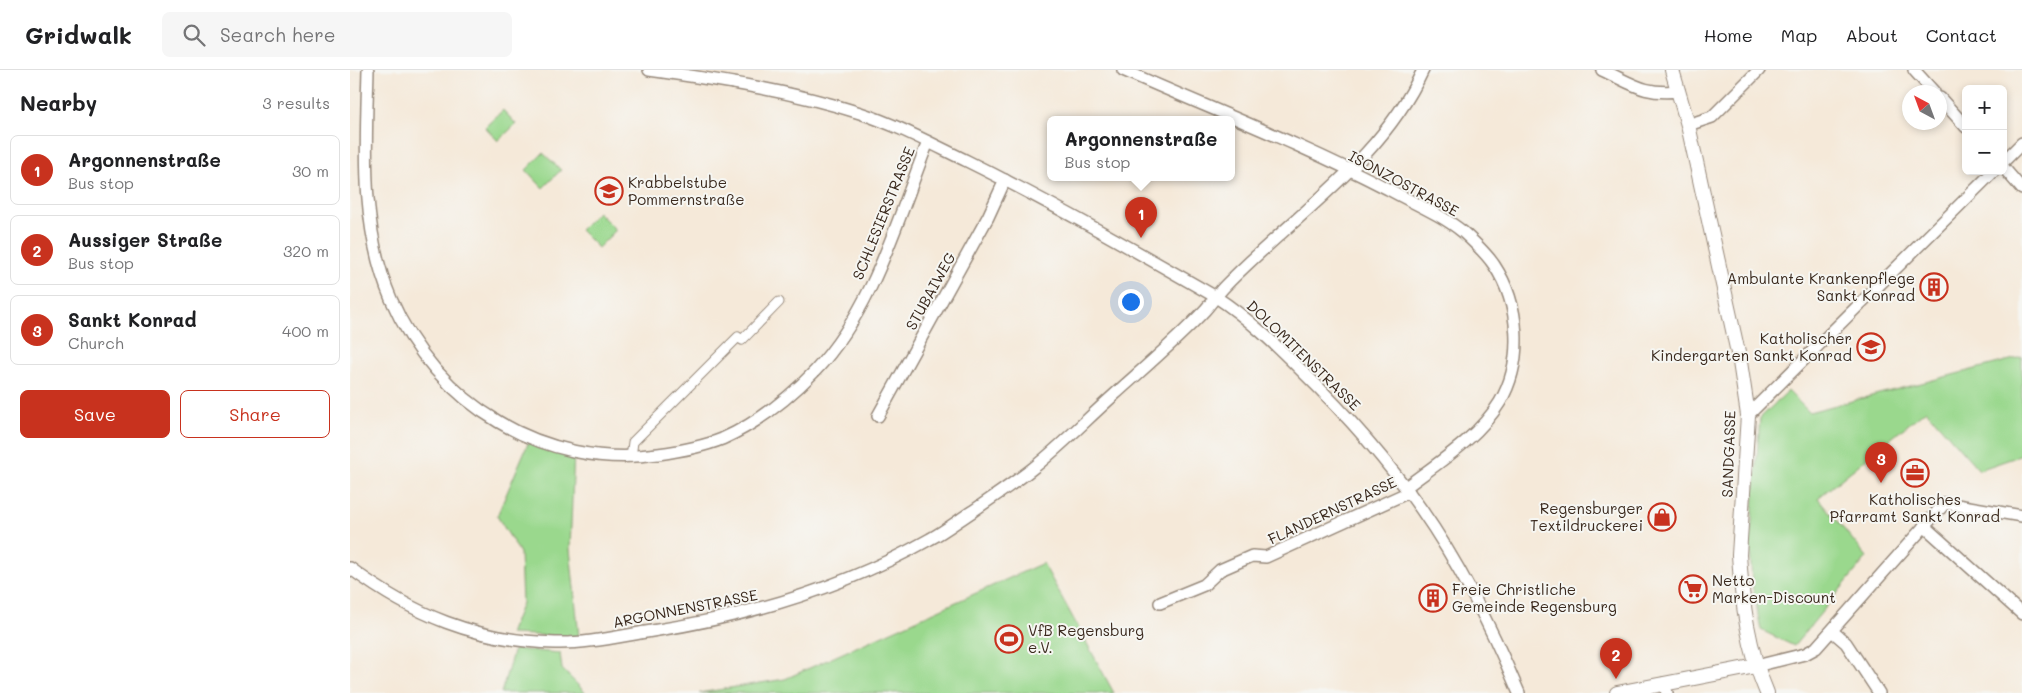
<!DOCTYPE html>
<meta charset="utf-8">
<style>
body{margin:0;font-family:Mali,sans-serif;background:#f6f6f6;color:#202124}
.controls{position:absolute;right:15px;top:15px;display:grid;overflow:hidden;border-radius:8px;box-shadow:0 2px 8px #0003}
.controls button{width:45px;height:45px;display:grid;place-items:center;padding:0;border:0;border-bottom:1px solid #e0e0e0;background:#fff;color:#202124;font:25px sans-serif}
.compass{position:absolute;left:1552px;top:15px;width:45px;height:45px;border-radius:50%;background:#fff;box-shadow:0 2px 8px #0003;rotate:319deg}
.you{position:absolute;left:780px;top:231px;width:18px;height:18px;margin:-12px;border:4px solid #fff;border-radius:50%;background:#1a73e8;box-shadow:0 0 0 8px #1a73e833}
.badge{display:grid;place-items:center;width:32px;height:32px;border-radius:50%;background:#c8321e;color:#fff;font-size:16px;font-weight:700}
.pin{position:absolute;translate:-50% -41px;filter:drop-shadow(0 1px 2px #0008)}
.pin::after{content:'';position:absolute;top:26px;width:18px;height:15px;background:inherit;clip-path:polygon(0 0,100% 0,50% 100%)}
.popup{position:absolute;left:697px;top:46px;width:188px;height:65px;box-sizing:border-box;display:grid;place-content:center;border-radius:8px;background:#fff;filter:drop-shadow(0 1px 4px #0005);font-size:16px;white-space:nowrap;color:#757577}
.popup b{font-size:19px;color:#202124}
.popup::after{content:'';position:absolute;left:50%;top:100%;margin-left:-10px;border:10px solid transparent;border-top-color:#fff}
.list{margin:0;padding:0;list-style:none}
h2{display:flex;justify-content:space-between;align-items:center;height:65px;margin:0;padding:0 20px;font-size:21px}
h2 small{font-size:16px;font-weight:400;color:#757577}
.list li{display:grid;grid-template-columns:32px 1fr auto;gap:15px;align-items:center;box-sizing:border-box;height:70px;margin:0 10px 10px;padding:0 10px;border:1px solid #e0e0e0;border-radius:8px}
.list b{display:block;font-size:19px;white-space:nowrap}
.list p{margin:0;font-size:16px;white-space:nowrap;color:#757577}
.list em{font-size:16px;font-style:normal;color:#757577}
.actions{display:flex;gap:10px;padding:15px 20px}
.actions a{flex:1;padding:11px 0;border:1px solid #c8321e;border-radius:8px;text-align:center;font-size:18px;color:#c8321e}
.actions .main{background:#c8321e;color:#fff}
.icon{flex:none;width:28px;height:28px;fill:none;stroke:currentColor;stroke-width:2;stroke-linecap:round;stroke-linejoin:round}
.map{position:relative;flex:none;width:1672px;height:623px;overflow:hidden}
header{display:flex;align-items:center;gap:30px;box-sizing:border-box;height:70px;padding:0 25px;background:#fff;border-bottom:1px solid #e0e0e0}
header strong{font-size:24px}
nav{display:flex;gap:28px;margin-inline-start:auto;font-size:18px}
.search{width:350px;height:45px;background:#f6f6f6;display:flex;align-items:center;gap:12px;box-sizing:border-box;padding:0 18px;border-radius:8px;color:#757577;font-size:19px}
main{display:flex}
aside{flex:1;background:#fff}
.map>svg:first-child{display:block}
</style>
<header>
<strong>Gridwalk</strong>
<div class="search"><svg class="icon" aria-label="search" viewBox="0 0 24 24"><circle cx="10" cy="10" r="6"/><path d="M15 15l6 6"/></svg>Search here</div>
<nav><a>Home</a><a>Map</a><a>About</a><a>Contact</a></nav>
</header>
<main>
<aside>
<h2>Nearby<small>3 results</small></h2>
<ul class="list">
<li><span class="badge">1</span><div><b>Argonnenstraße</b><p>Bus stop</p></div><em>30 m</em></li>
<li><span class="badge">2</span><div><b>Aussiger Straße</b><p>Bus stop</p></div><em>320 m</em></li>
<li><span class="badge">3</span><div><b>Sankt Konrad</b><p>Church</p></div><em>400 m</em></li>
</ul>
<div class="actions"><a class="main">Save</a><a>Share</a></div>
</aside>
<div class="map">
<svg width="1672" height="623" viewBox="0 0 1672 623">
<rect width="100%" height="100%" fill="#f6f6f2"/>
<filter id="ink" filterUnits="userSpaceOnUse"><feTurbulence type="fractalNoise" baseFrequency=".02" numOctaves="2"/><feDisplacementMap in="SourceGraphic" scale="10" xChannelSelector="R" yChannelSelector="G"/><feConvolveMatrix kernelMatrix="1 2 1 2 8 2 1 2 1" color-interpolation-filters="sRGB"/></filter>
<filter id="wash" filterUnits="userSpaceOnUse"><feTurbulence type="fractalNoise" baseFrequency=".0096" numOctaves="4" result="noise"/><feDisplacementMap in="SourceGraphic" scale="20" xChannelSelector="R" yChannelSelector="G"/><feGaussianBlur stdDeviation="1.12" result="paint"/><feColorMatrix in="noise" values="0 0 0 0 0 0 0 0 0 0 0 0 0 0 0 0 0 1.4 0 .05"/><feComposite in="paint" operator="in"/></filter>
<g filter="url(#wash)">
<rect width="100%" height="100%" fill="#f5e9d9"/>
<g fill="#9ad88d" stroke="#6a8156">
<polygon points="153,40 166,54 148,71 135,57"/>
<polygon points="193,83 211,100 193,118 176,100"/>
<polygon points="248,142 266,160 248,178 230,160"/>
<polygon points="1672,287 1672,385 1629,400 1576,340 1468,428 1517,487 1444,576 1411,560 1402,514 1400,477 1410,348 1438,321 1459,342"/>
<polygon points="179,371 224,382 220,479 229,567 160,564 172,533 170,483 147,446"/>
<polygon points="693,493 764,623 349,623 435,609"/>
<polygon points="164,579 210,583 212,599 236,623 151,623"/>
</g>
</g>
<g filter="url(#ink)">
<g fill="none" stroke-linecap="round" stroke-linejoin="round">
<g stroke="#988a7c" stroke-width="11">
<polyline id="pedestrian" points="281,387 283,372 388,267 392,270 429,232"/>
</g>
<g stroke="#988a7c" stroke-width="14">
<g id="minor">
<path d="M18,0C16,76 10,157 41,229C86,334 194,400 308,384C330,381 352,377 372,369C408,353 438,329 465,301C524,238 547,150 578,72"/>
<path d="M299,0C370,10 441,21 510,43C547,55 582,74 617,91C702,133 784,180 866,227C898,248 925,274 952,301C996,344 1036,389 1071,439C1111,496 1142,559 1169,623"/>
<path d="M773,0C861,39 952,74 1038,119C1063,133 1091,144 1113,162C1124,172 1136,183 1144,195C1170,234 1174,291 1150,332C1128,368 1089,392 1056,417"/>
<path d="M1252,0C1283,14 1294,25 1329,21"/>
<polyline points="1564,0 1584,22"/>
<polyline points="1590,28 1616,57"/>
<polyline points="1338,55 1362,47 1409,0"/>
<polyline points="1653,92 1672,73"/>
<polyline points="1653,97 1672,119"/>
<polyline points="1398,345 1644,101"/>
<polyline points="528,346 638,147 655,110"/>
<polyline points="1574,456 1672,544"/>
<path d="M0,498C63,545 126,571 205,573C237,574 270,566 302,561C399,546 494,518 580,469C595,461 609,450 623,441C643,427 663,414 682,399C711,376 737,349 764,325C795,297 827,270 855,240C862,232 868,223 876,215C944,145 1031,91 1073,0"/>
<polyline points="810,533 854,515 870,500 902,486 916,487 1059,422"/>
<polyline points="1482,561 1496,573 1529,623"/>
<polyline points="1406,596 1455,584 1466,578 1595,433 1672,446"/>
<polyline points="1314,613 1317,623"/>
</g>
</g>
<g stroke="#988a7c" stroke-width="16">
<g id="tertiary">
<path d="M1322,0L1338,55L1390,292L1398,345L1389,485C1392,532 1398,579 1417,623"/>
<polyline points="1267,623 1406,596"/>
</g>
</g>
<use href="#pedestrian" stroke="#fff" stroke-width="9"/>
<use href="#minor" stroke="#fff" stroke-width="11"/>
<use href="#tertiary" stroke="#fff" stroke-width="14"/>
</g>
</g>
<defs>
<g id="school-ring" transform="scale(1.4375)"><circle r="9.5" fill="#f6f6f2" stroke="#c8321e" stroke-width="1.5"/><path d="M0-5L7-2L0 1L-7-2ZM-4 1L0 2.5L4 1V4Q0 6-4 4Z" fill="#c8321e"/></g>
<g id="building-ring" transform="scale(1.4375)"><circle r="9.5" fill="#f6f6f2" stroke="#c8321e" stroke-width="1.5"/><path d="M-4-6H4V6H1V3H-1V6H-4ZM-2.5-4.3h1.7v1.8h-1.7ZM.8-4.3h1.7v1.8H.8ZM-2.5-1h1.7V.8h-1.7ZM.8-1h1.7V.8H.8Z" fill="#c8321e"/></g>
<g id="office-ring" transform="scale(1.4375)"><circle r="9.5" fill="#f6f6f2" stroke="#c8321e" stroke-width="1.5"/><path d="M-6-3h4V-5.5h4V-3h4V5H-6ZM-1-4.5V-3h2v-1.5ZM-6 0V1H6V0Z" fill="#c8321e"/></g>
<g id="shop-ring" transform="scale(1.4375)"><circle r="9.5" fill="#f6f6f2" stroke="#c8321e" stroke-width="1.5"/><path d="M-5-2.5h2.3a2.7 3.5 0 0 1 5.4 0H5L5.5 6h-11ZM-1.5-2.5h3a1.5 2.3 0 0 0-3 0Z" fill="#c8321e"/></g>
<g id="supermarket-ring" transform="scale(1.4375)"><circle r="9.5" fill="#f6f6f2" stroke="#c8321e" stroke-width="1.5"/><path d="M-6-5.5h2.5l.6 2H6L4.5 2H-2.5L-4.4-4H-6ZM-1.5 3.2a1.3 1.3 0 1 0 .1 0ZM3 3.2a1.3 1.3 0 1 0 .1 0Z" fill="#c8321e"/></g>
<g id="stadium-ring" transform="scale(1.4375)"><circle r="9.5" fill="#f6f6f2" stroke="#c8321e" stroke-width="1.5"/><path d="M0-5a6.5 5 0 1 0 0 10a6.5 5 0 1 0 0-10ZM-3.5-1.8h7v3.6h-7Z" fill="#c8321e"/></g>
</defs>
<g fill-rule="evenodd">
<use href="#school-ring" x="259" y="121"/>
<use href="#building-ring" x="1584" y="217"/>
<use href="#school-ring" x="1521" y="277"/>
<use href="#office-ring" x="1565" y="403"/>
<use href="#shop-ring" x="1312" y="447"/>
<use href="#supermarket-ring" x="1343" y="519"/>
<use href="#building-ring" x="1083" y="528"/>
<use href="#stadium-ring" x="659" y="569"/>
</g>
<g text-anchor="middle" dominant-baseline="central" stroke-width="4" stroke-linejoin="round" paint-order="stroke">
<g font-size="15" fill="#3b2a1e" stroke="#f6f6f2" text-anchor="start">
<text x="278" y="112">Krabbelstube<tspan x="278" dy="17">Pommernstraße</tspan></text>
<text x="1565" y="208" text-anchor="end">Ambulante Krankenpflege<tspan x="1565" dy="17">Sankt Konrad</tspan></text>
<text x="1502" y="268" text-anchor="end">Katholischer<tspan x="1502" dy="17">Kindergarten Sankt Konrad</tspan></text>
<text x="1565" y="429" text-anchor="middle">Katholisches<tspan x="1565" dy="17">Pfarramt Sankt Konrad</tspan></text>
<text x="1293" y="438" text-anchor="end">Regensburger<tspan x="1293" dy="17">Textildruckerei</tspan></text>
<text x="1362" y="510">Netto<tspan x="1362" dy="17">Marken-Discount</tspan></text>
<text x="1102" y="519">Freie Christliche<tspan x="1102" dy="17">Gemeinde Regensburg</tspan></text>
<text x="678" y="560">VfB Regensburg<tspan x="678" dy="17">e.V.</tspan></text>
</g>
<g font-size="15" fill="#3b2a1e" stroke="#f6f6f2">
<text transform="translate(1054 113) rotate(28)">ISONZOSTRASSE</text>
<text transform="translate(533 143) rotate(-68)">SCHLESIERSTRASSE</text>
<text transform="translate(580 221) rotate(-61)">STUBAIWEG</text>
<text transform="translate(954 285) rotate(44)">DOLOMITENSTRASSE</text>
<text transform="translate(1378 384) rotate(-88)">SANDGASSE</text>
<text transform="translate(982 440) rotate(-25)">FLANDERNSTRASSE</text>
<text transform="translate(335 538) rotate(-11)">ARGONNENSTRASSE</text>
</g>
</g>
</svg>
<div class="controls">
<button>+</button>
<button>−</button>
</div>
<svg class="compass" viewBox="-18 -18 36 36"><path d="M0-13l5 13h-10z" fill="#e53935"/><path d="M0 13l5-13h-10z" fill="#757577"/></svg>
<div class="you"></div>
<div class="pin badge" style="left:791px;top:168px">1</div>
<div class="popup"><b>Argonnenstraße</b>Bus stop</div>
<div class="pin badge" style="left:1266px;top:609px">2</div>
<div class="pin badge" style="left:1531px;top:413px">3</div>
</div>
</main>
